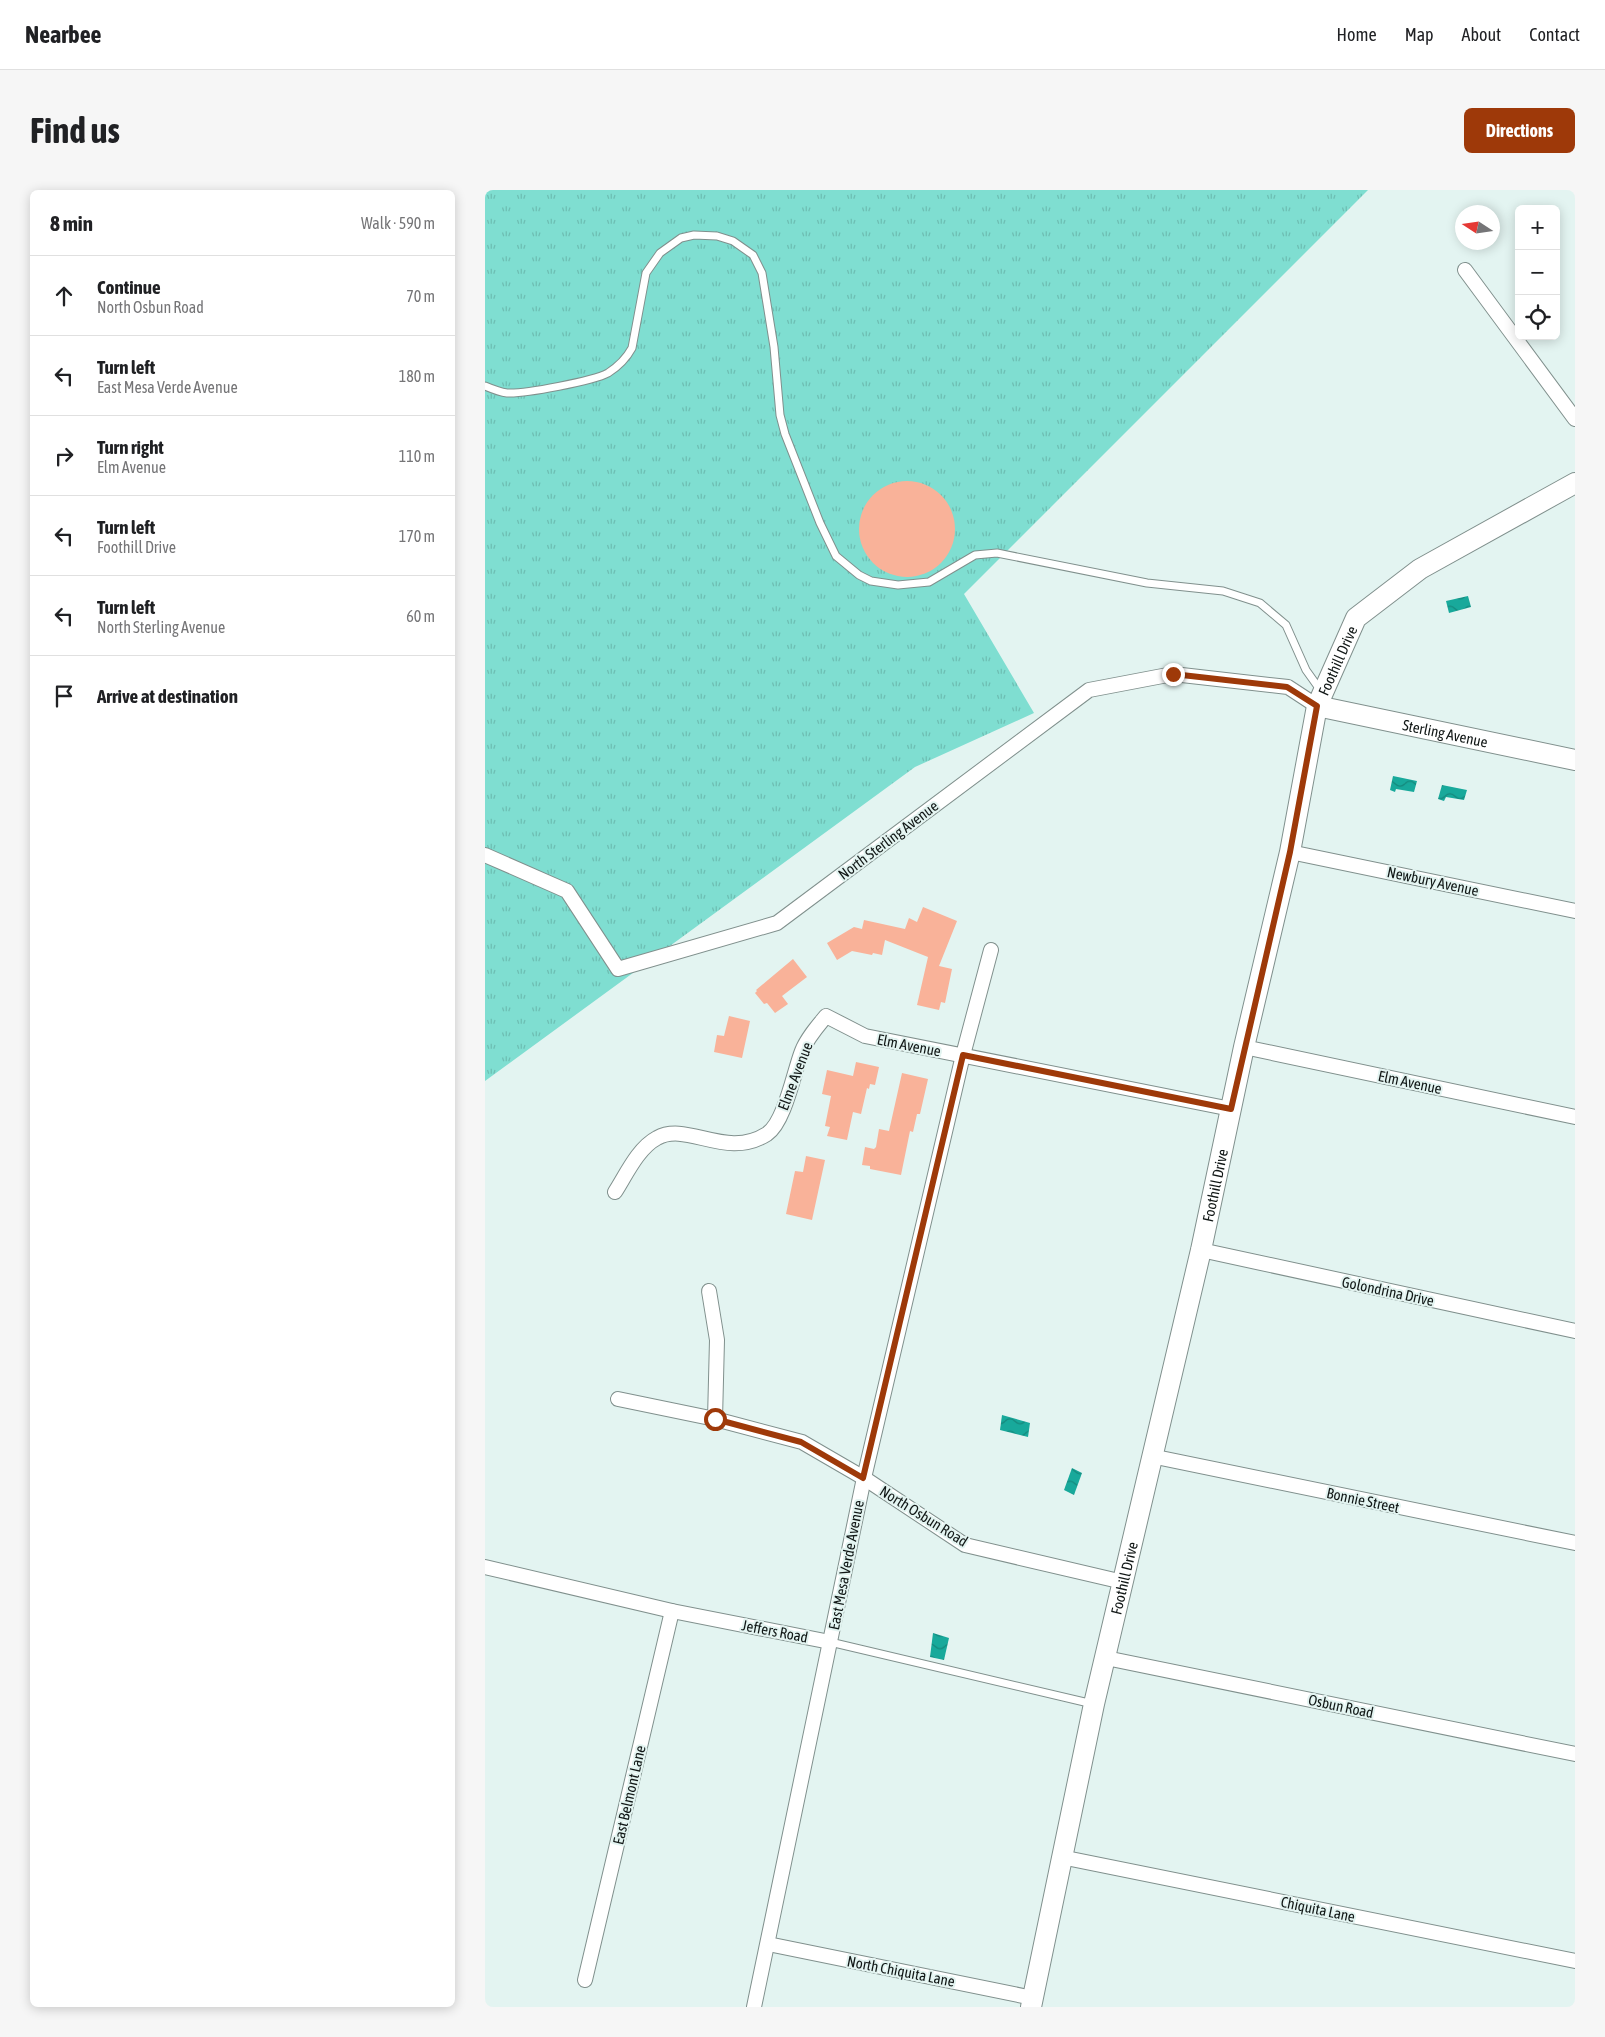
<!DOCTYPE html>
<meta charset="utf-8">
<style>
body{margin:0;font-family:"Asap Condensed",sans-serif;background:#f6f6f6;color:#202124}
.controls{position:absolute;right:15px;top:15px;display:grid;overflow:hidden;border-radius:8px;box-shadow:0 2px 12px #0003}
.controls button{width:45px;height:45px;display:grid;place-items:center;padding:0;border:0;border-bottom:1px solid #e0e0e0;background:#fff;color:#202124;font:25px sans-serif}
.compass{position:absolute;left:970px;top:15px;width:45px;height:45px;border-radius:50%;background:#fff;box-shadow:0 2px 12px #0003;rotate:282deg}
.stop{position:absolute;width:15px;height:15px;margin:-11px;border:4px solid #9e3909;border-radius:50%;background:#fff}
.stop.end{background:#9e3909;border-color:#fff;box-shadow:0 1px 5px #0008}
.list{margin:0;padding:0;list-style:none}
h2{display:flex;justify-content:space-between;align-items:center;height:65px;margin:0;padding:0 20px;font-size:21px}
h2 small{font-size:16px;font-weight:400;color:#757577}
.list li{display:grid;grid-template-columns:32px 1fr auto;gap:15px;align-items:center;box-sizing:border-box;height:80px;padding:0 20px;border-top:1px solid #e0e0e0}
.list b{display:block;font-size:19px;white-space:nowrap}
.list p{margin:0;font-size:16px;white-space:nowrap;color:#757577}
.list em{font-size:16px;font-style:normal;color:#757577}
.icon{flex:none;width:28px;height:28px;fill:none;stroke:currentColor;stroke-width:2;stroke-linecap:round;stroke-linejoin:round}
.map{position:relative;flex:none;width:1090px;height:1817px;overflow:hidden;border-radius:8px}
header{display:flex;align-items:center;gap:30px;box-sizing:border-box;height:70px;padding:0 25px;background:#fff;border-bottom:1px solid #e0e0e0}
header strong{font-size:24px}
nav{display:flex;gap:28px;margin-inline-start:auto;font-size:18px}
.intro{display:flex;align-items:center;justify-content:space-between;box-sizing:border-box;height:120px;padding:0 30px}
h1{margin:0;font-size:35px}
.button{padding:12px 22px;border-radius:8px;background:#9e3909;color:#fff;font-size:18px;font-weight:700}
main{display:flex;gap:30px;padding:0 30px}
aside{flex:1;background:#fff;border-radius:8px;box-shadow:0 2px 12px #0003}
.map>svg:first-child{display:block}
</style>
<header>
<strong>Nearbee</strong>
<nav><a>Home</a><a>Map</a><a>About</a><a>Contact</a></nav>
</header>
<div class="intro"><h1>Find us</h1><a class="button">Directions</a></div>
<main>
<aside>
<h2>8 min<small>Walk · 590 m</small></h2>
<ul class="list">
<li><svg class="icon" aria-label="ahead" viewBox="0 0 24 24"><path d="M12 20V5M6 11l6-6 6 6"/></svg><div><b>Continue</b><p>North Osbun Road</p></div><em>70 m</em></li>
<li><svg class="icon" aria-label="left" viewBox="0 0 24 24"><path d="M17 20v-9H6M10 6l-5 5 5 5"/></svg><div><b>Turn left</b><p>East Mesa Verde Avenue</p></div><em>180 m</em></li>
<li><svg class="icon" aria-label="right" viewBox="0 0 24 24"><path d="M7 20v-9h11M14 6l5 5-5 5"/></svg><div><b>Turn right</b><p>Elm Avenue</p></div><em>110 m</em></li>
<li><svg class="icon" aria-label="left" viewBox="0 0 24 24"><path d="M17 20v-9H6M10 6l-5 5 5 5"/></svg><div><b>Turn left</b><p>Foothill Drive</p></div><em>170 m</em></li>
<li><svg class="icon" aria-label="left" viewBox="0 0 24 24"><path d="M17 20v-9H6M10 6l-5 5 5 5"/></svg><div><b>Turn left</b><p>North Sterling Avenue</p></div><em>60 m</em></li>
<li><svg class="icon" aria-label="arrive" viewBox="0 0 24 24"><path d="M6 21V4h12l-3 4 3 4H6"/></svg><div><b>Arrive at destination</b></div></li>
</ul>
</aside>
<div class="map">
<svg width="1090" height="1817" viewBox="0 0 1090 1817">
<defs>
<pattern id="grass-tufts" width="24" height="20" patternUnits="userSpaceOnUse" patternTransform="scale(1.25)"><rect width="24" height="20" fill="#7fded1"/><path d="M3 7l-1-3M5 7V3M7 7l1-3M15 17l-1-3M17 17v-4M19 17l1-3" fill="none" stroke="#6dbeb3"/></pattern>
<pattern id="water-waves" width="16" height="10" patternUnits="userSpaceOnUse" patternTransform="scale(1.25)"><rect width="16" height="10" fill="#18a99b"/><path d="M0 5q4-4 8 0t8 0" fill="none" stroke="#14897d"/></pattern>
</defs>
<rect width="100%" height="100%" fill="#e3f4f1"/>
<polygon fill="url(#grass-tufts)" points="0,0 883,0 479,404 549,523 430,577 0,891"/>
<g fill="url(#water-waves)">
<polygon points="983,406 986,417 964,423 961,411"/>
<polygon points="908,586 932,591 929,602 911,599 910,602 905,600"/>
<polygon points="957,595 982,600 979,610 961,607 959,611 953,609"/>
<polygon points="517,1225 545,1233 543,1247 515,1240"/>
<polygon points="587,1278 597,1283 589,1305 579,1300"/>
<polygon points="448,1443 464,1448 459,1470 445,1467"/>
</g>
<g fill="#f9b299">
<circle cx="422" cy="339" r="48"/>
<polygon points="438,717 472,731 454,776 467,779 460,813 456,812 454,820 432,815 443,767 400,750 397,765 388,763 387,765 367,761 352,770 342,753 369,737 377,739 379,730 420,739 424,728 432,732"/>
<polygon points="308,769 322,787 297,806 303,814 290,823 282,813 279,814 270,803 272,801 271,800"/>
<polygon points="244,826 265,831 257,868 229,862 232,845 239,846"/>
<polygon points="371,872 394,877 390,895 385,894 384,899 382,898 376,924 368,922 362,950 342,946 345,937 340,936 346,906 337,904 342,880 368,886"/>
<polygon points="417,883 443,889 435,924 432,924 428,942 425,941 416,985 385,979 385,976 377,975 380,957 389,959 391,957 394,939 404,941"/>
<polygon points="321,966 340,970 327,1030 301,1024 310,981 318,982"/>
</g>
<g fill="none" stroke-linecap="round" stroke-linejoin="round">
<g stroke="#80908d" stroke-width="9">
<g id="lane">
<path d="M0,196C7,199 14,202 22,203C40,204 108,191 123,183C134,176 141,169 147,158L161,83L175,63L196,48L209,45L232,46L248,51L268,65L277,83L289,157L295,225L300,244L335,333L351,366L374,385L386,391L413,395L444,392L490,365L512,363L662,393L738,401L775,413L801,435L821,480L836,501"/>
<polyline points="345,1452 608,1514"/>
</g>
</g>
<g stroke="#80908d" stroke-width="16">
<g id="street">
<polyline points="980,80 1090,229"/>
<polyline points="805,662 1090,721"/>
<polyline points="0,665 82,701 133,779 292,733 604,500 688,484 803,497 832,516"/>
<polyline points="759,857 1090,927"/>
<path d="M130,1002C141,985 153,958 172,948C202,931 241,970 282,944C300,932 309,881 317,861C322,848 332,837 341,826L380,846L746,919"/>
<polyline points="716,1060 1090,1141"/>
<polyline points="224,1101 232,1150 230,1229"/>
<polyline points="133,1209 230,1229 317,1252 379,1288 480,1355 638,1392"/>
<polyline points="666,1266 1090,1353"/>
<polyline points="0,1377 187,1421 345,1452"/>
<polyline points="621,1468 1090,1564"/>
<polyline points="576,1667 1090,1771"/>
<polyline points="283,1754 548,1808"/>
<polyline points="100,1790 187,1421"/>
<polyline points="269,1817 379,1288 478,865 506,760"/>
</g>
</g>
<g stroke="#80908d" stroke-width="22">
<g id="secondary">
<path id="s1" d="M832,516L1090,570"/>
<path id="s2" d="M546,1817L609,1514L716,1060L759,857L805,662L832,516L871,428L935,379L1090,293"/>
</g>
</g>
<use href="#lane" stroke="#fff" stroke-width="7"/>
<use href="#street" stroke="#fff" stroke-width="14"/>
<use href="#secondary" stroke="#fff" stroke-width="20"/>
</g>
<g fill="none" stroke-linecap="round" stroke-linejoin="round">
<polyline stroke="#9e3909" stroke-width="6" points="230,1229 316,1252 378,1288 478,865 746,919 805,662 832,516 802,497 688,484"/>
</g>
<g text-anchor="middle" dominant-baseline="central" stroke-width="4" stroke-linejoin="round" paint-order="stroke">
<g font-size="15" fill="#111716" stroke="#e3f4f1">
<text stroke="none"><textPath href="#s2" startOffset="1382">Foothill Drive</textPath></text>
<text stroke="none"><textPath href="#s1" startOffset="131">Sterling Avenue</textPath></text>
<text transform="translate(403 650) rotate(-37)">North Sterling Avenue</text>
<text transform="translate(948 691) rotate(12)">Newbury Avenue</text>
<text transform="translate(424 855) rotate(11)">Elm Avenue</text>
<text transform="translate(310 886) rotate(-69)">Elme Avenue</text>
<text transform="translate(925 892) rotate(12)">Elm Avenue</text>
<text stroke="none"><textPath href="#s2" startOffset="842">Foothill Drive</textPath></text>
<text transform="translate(903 1101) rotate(12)">Golondrina Drive</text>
<text transform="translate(878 1310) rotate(12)">Bonnie Street</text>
<text transform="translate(439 1326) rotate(32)">North Osbun Road</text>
<text transform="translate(361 1375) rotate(-79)">East Mesa Verde Avenue</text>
<text stroke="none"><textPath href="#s2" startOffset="439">Foothill Drive</textPath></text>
<text transform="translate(290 1441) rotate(11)">Jeffers Road</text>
<text transform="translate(856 1516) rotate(12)">Osbun Road</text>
<text transform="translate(144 1605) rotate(-77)">East Belmont Lane</text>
<text transform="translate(833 1719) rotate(12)">Chiquita Lane</text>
<text transform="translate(416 1781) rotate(11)">North Chiquita Lane</text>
</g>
</g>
</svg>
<div class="controls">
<button>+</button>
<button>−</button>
<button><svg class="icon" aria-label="locate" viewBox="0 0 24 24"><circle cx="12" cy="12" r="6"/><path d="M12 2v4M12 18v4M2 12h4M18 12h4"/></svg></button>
</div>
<svg class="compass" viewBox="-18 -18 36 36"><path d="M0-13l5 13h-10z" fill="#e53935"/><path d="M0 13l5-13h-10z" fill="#757577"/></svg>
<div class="stop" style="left:230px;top:1229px"></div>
<div class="stop end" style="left:688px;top:484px"></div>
</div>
</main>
